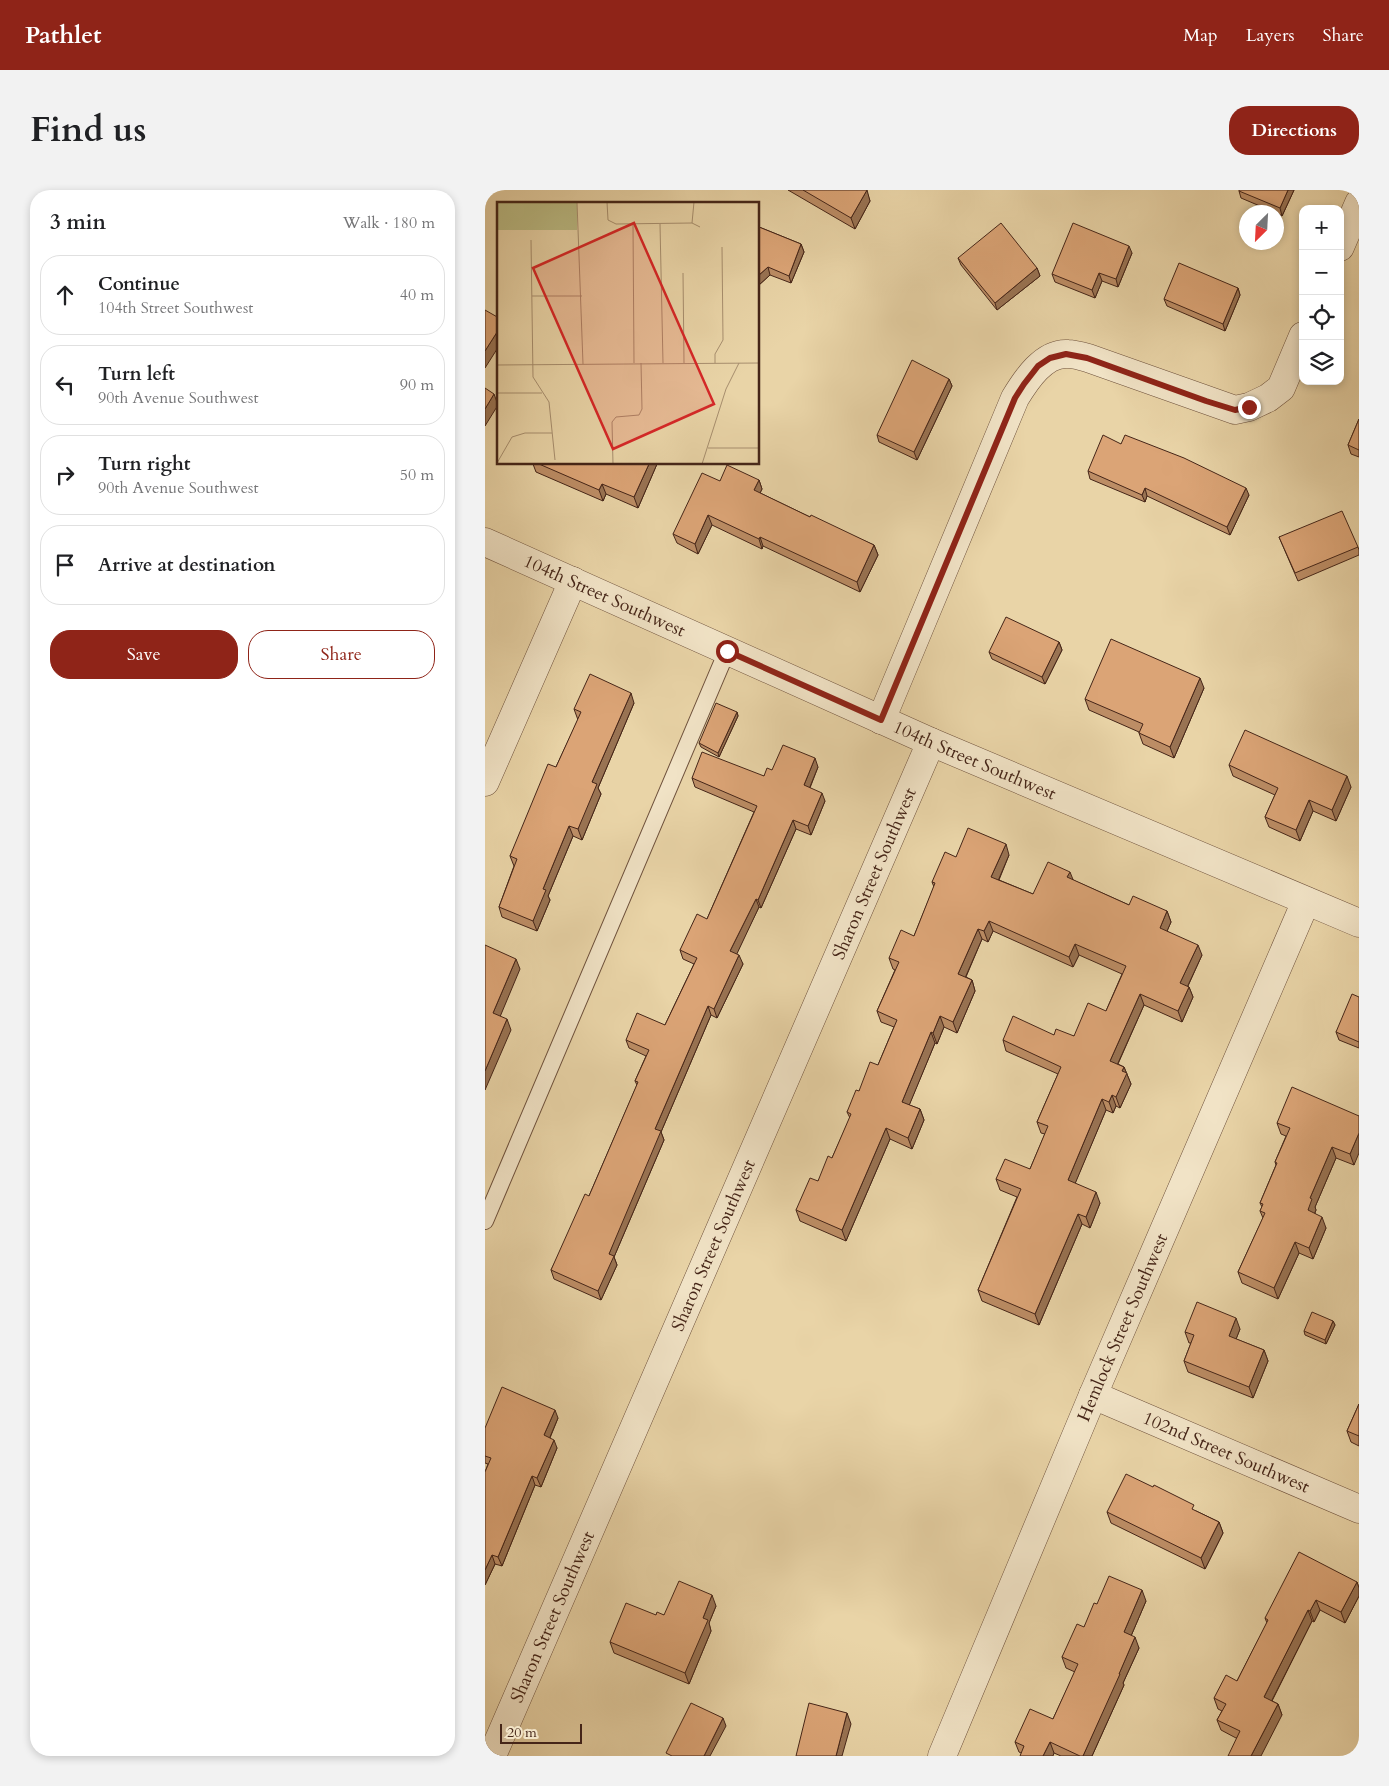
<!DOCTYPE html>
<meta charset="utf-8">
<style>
body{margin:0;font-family:Cardo,serif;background:#f2f2f2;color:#202124}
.controls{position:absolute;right:15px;top:15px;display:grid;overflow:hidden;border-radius:10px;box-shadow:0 2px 8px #0003}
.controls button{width:45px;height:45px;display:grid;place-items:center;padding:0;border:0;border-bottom:1px solid #e0e0e0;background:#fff;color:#202124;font:25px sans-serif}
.compass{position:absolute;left:754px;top:15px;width:45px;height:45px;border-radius:50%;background:#fff;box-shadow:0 2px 8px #0003;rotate:204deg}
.scale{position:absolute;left:15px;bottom:12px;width:82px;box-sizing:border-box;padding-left:5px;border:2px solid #452518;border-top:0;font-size:14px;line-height:18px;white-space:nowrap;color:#452518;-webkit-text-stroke:4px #f1e3c6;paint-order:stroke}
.stop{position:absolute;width:15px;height:15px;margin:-11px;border:4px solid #8f2418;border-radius:50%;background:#fff}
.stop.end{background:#8f2418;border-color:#fff;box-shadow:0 1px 5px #0008}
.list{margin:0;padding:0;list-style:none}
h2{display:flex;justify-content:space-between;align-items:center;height:65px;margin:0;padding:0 20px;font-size:21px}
h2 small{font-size:16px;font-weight:400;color:#757577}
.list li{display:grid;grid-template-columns:32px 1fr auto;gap:15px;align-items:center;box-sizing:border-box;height:80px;margin:0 10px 10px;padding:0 10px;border:1px solid #e0e0e0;border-radius:20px}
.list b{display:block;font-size:19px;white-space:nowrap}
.list p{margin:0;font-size:16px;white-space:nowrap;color:#757577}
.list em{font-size:16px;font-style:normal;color:#757577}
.actions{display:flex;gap:10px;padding:15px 20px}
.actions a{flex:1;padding:11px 0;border:1px solid #8f2418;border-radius:20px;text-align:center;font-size:18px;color:#8f2418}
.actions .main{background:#8f2418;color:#fff}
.icon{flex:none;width:28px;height:28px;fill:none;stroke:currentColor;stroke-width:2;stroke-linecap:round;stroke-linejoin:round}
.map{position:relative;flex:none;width:874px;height:1566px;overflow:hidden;border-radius:20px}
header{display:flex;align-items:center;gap:30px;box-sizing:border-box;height:70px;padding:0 25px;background:#8f2418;color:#fff}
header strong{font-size:24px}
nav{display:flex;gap:28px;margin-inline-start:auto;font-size:18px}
.intro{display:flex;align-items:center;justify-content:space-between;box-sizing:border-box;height:120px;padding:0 30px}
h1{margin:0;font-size:35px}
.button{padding:12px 22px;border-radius:20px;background:#8f2418;color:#fff;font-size:18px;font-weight:700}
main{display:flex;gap:30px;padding:0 30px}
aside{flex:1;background:#fff;border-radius:20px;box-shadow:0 2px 8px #0003}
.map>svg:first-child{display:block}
</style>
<header>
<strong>Pathlet</strong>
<nav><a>Map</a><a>Layers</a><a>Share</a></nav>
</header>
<div class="intro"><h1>Find us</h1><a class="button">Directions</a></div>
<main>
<aside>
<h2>3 min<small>Walk · 180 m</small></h2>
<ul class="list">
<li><svg class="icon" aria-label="ahead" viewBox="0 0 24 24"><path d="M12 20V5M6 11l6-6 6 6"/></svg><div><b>Continue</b><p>104th Street Southwest</p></div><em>40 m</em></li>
<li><svg class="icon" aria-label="left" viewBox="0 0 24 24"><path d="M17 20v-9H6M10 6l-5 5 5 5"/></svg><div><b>Turn left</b><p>90th Avenue Southwest</p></div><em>90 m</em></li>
<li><svg class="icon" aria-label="right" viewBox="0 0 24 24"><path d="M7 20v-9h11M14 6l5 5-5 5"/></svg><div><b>Turn right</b><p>90th Avenue Southwest</p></div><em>50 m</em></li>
<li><svg class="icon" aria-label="arrive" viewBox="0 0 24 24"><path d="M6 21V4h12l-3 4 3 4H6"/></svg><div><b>Arrive at destination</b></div></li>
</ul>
<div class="actions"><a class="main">Save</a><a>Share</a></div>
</aside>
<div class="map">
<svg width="874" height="1566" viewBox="0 0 874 1566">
<rect width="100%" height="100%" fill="#e9d4a7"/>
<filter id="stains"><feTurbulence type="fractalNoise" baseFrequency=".004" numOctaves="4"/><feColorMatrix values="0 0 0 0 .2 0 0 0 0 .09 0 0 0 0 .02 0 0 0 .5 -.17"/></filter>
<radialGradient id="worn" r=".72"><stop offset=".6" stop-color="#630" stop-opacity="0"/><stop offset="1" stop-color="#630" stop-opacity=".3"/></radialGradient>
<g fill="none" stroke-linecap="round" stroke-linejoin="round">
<g stroke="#6e513c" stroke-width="18">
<polyline id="service" points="0,1031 242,461"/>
</g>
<g stroke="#6e513c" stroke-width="29">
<g id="minor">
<polyline points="855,57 874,13"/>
<path d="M396,530L530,208C541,190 559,162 583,164C589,164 596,166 603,168L750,220L764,217L783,208L796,198L818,146"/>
<polyline points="0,592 88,391"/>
<path id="s1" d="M608,1205L874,1319"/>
<path id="s2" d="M10,1559L446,552"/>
<path id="s3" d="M457,1566L608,1205L821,711"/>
</g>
</g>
<g stroke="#6e513c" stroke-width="29">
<g id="tertiary">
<path id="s4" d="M0,352L446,552L874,733"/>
</g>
</g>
<use href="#service" stroke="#f1e3c6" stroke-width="16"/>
<use href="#minor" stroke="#f1e3c6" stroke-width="28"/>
<use href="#tertiary" stroke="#f1e3c6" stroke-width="28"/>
</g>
<g fill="#bc8d65" stroke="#452518">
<polygon points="303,0 381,0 385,11 370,39"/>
<polygon points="809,0 797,26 792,23 792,22 789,22 756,8 754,1"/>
<polygon points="274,37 316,54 319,62 306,93 285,85 274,95"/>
<polygon points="647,63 633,97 617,91 610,108 570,92 567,84"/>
<polygon points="473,68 552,78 555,86 512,120 476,75"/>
<polygon points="753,98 755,105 740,141 682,116 679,109"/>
<polygon points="464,189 467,196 432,270 394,252 392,245"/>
<polygon points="874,229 874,267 866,264 863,255"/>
<polygon points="636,254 764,305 745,345 662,306 660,312 605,289 603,281"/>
<polygon points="48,274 172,274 153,318 121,304 118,311 51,282"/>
<polygon points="274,290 277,299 275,303 325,327 389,355 393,365 375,402 278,356 277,359 227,335 213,364 192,353 188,344 235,291"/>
<polygon points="794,347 873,357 874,360 874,365 813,391"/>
<polygon points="574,452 577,460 560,494 507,469 504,462"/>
<polygon points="719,498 689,568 658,554 654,543 654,542 604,520 600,509"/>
<polygon points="149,513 113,598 116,604 97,650 88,646 63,706 65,710 52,741 17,727 14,717 29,676 25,666 71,577 93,530 89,519"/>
<polygon points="252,522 253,526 234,567 216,557 214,553"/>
<polygon points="744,575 866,597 851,631 828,621 815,651 784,637 780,627 790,605 748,586"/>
<polygon points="333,577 325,598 340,611 326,645 311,639 276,718 274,717 251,764 258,774 232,828 226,825 176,942 179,950 129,1067 132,1075 116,1110 69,1089 66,1080 104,1006 152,895 150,891 161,866 144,858 141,850 180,835 209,774 198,769 195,760 222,729 269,622 210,597 207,588 279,586 287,580"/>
<polygon points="524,665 514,690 548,704 588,690 644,715 682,721 686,732 682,741 717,765 703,796 704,797 708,807 697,832 659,815 633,874 639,877 646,894 635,918 631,916 628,923 621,920 590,993 615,1013 605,1038 597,1034 554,1135 497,1111 493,1100 532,1007 515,1000 511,989 545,979 560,944 556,943 552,932 573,884 521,861 518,850 569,845 589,846 621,821 637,784 594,765 588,777 508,741 503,752 497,749 481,787 487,790 490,801 472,843 459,837 452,854 450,853 424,915 435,919 439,930 427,959 405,949 361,1051 315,1031 311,1020 333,991 347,968 365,928 362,922 374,901 393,875 409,837 396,832 392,821 410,780 408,779 404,768 429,746 449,697 447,692 471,667"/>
<polygon points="874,807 874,858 854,850 851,842"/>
<polygon points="874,926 869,975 851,968 830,1017 831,1020 830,1023 841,1038 828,1069 814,1063 793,1109 757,1093 753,1082 778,1028 775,1021 777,1017 775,1013 791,975 790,972 801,946 796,944 792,933"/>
<polygon points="848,1131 850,1135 841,1154 820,1145 819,1141"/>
<polygon points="755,1139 751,1149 779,1160 783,1171 768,1208 703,1182 699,1171 706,1153 704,1153 700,1142"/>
<polygon points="874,1214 874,1256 866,1252 862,1241"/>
<polygon points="73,1228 65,1248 72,1258 56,1297 50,1295 17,1376 10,1374 0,1395 0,1282 3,1274 0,1273 0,1238"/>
<polygon points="711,1321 734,1332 738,1343 720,1379 626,1333 622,1322"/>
<polygon points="872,1392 874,1398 874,1406 860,1433 835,1420 829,1432 827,1431 787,1511 793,1514 797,1525 751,1548 736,1540 732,1530 737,1521 733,1519 729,1508 752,1491 782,1433 780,1428"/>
<polygon points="661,1411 646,1446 654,1458 638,1493 639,1495 607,1566 576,1566 569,1563 536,1563 534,1562 530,1552 568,1529 590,1482 581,1478 577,1467 599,1437 612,1414"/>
<polygon points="231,1416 224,1433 226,1441 204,1494 129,1463 125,1452 171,1425 179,1425"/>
</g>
<g fill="#997353" stroke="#452518">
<polygon points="382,0 385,11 370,39 366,28"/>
<polygon points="803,0 809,0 797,26 795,18"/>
<polygon points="316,54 319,62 306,93 304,86"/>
<polygon points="644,56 647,63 633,97 631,89"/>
<polygon points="283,77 285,85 274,95 274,85"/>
<polygon points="552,78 555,86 512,120 510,113"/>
<polygon points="614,83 617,91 610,108 607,100"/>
<polygon points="753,98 755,105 740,141 738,134"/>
<polygon points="14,139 14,156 0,178 0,161"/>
<polygon points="464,189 467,196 432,270 429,262"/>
<polygon points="9,204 13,215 0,236 0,219"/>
<polygon points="164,274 172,274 153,318 149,307"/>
<polygon points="274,290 277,299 272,309 269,300"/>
<polygon points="117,294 121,304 118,311 114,300"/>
<polygon points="660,298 662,306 660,312 657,305"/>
<polygon points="761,298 764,305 745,345 742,337"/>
<polygon points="223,325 227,335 213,364 210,354"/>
<polygon points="275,347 278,356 277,359 274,349"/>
<polygon points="389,355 393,365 375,402 372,392"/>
<polygon points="574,452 577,460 560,494 557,487"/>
<polygon points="715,488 719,498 689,568 685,557"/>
<polygon points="146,503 149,513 113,598 116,604 97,650 93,639 107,592"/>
<polygon points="252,522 253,526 234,567 233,563"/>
<polygon points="330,568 333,577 322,604 319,595"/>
<polygon points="862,586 866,597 851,631 847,620"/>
<polygon points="337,603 340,611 326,645 323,636"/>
<polygon points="824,610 828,621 815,651 811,640"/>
<polygon points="308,630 311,639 276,718 273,710"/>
<polygon points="84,636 88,646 63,706 65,710 52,741 48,731 58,699"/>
<polygon points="521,654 524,665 510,698 506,687"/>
<polygon points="585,682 589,692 582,687"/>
<polygon points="271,709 274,717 249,770 245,761"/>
<polygon points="682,721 686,732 679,748 675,738"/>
<polygon points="504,731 508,741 503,752 499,741"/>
<polygon points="493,739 497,749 477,795 473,784"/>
<polygon points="590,754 594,765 588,777 584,767"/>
<polygon points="713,755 717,765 699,804 695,793"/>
<polygon points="254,765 258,774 232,828 229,819"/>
<polygon points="31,769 35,779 12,834 8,823"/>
<polygon points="487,790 490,801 472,843 468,832"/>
<polygon points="704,797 708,807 697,832 693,821"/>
<polygon points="655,804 659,815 629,882 625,871"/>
<polygon points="223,816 226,825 176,942 179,950 129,1067 132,1075 116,1110 113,1101 124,1064 170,939"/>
<polygon points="455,826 459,837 452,854 448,843"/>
<polygon points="22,829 26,840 0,900 0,881"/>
<polygon points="446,842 450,853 421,923 417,912"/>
<polygon points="639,877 646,894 635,918 631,907 637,881"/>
<polygon points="627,905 631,916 628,923 624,912"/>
<polygon points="617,909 621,920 587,1001 583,990"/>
<polygon points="435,919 439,930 427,959 423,948"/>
<polygon points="401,938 405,949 361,1051 357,1040"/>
<polygon points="874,943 874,963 869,975 865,964"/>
<polygon points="847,957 851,968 830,1017 831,1020 826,1031 823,1020 825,1008"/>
<polygon points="611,1002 615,1013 605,1038 601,1027"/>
<polygon points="593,1024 597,1034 554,1135 550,1124"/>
<polygon points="837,1027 841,1038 828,1069 824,1058"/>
<polygon points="810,1052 814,1063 793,1109 789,1098"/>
<polygon points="751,1128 755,1139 748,1157 744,1146"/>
<polygon points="848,1131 850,1135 841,1154 840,1150"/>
<polygon points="779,1160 783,1171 768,1208 764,1197"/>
<polygon points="70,1220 73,1228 62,1254 59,1245"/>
<polygon points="69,1250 72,1258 56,1297 52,1288"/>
<polygon points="47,1286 50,1295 17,1376 13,1367"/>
<polygon points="734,1332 738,1343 720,1379 716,1368"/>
<polygon points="7,1365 10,1374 0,1395 0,1380"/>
<polygon points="872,1392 874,1398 874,1406 860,1433 856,1422"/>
<polygon points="657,1400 661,1411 643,1453 639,1442"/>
<polygon points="227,1405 231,1416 224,1433 226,1441 204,1494 200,1483 218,1428"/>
<polygon points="831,1410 835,1420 829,1432 825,1421"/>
<polygon points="823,1420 827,1431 783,1518 779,1507"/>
<polygon points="650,1447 654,1458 638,1493 639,1495 607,1566 598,1566"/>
<polygon points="793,1514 797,1525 776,1566 766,1566"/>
<polygon points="362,1523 366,1534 357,1566 351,1566"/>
<polygon points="238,1528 241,1536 225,1566 219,1566"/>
<polygon points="565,1552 569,1563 568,1566 558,1566"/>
</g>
<g fill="#dba476" stroke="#452518">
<polygon points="318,0 382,0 366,28"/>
<polygon points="754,0 803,0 795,18 754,1"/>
<polygon points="516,33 552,78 510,113 473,68"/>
<polygon points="588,33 644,56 631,89 614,83 607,100 567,84"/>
<polygon points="274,37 316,54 304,86 283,77 274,85"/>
<polygon points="694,73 753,98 738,134 679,109"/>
<polygon points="0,120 14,128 14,139 0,161"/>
<polygon points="427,170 464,189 429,262 392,245"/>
<polygon points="0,198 9,204 0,219"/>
<polygon points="874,229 874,260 863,255"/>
<polygon points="618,245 636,254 640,245 699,268 761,298 742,337 660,298 657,305 603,281"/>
<polygon points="54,274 164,274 149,307 117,294 114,300"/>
<polygon points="242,275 274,290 269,300 325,327 326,325 389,355 372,392 275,347 274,349 223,325 210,354 188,344 217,283 235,291"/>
<polygon points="857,321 873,357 810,383 794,347"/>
<polygon points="521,427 574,452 557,487 504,462"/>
<polygon points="626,449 715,488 685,557 654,543 658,534 600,509"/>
<polygon points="105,484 146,503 107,592 112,594 93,639 84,636 58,699 61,700 48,731 14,717 32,669 25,666 63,574 71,577 96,522 89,519"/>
<polygon points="231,513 252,522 233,563 214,553"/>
<polygon points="760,540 862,586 847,620 824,610 811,640 780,627 793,598 744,575"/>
<polygon points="298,555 330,568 319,595 337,603 323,636 308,630 273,710 271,709 245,761 254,765 229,819 223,816 170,939 176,941 124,1064 129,1066 113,1101 66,1080 100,1004 104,1006 153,892 150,891 164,860 141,850 152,823 180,835 212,768 195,760 212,724 222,729 272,616 207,588 217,562 279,586 282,578 287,580"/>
<polygon points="483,638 521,654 506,687 548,704 563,672 585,682 582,687 644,715 648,706 682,721 675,738 713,755 695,793 704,797 693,821 655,804 625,871 639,877 637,881 642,883 631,907 627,905 624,912 617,909 583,990 611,1002 601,1027 593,1024 550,1124 493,1100 536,999 511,989 520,969 545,979 563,936 552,932 576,877 518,850 528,826 569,845 571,839 589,846 603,813 621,821 641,776 590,754 584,767 504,731 499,741 493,739 473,784 487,790 468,832 455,826 448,843 446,842 417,912 435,919 423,948 401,938 357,1040 311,1020 325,988 333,991 343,966 347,968 366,924 362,922 371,900 374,901 385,872 393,875 412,830 392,821 414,772 404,768 416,740 429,746 450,693 447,692 460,662 471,667"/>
<polygon points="0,755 31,769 8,823 22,829 0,881"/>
<polygon points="867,804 874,807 874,852 851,842"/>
<polygon points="807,897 874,926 874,943 865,964 847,957 825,1008 827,1009 823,1020 837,1027 824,1058 810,1052 789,1098 753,1082 780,1023 775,1021 778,1014 775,1013 792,973 790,972 805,938 792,933"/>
<polygon points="712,1112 751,1128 744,1146 779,1160 764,1197 699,1171 709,1145 700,1142"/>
<polygon points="827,1122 848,1131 840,1150 819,1141"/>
<polygon points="17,1197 70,1220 59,1245 69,1250 52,1288 47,1286 13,1367 7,1365 0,1380 0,1282 6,1268 0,1266 0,1238"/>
<polygon points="874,1214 874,1246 862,1241"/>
<polygon points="641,1284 668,1297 669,1295 709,1315 707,1319 734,1332 716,1368 622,1322"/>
<polygon points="814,1362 872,1392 856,1422 831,1410 825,1421 823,1420 779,1507 793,1514 766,1566 743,1566 755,1541 732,1530 741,1514 729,1508 741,1485 752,1491 783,1430 780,1428"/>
<polygon points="624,1386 657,1400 639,1442 650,1447 634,1484 635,1484 598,1566 595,1566 565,1552 558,1566 535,1566 539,1556 530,1552 545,1519 568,1529 593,1474 577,1467 592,1434 599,1437 609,1413 612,1414"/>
<polygon points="194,1391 227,1405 218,1428 223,1430 200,1483 125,1452 141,1413 171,1425 172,1422 179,1425"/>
<polygon points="206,1513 238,1528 219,1566 187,1566 181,1563"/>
<polygon points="324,1513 362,1523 351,1566 311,1566"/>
</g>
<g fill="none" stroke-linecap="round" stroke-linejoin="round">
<polyline stroke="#8f2418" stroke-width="6" points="242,461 396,530 530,208 539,194 553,176 565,168 581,164 602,168 721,211 750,220 764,217"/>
</g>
<g text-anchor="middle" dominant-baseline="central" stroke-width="5" stroke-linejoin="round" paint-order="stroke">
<g font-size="18" fill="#452518" stroke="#f1e3c6">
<text stroke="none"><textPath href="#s4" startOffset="131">104th Street Southwest</textPath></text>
<text stroke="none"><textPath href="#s4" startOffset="536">104th Street Southwest</textPath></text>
<text stroke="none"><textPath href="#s2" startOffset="954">Sharon Street Southwest</textPath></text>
<text stroke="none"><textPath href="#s2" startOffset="549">Sharon Street Southwest</textPath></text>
<text stroke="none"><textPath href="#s3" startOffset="465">Hemlock Street Southwest</textPath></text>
<text stroke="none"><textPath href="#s1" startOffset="145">102nd Street Southwest</textPath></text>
<text stroke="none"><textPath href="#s2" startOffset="144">Sharon Street Southwest</textPath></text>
</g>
</g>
<g transform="translate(12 12)">
<rect width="262" height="262" fill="#e9d4a7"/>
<path d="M0,0H80V28H0Z" fill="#bbbb84"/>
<path fill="none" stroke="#a78e6e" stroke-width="1" d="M80,0L86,162M110,0L111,18L119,22L195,21L203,25M195,21L197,0M136,22L137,161M163,22L166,161M34,38L36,175L52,200L58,258M186,71L187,161M35,94H85M218,161V152L226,138L225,45M0,163L263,161M0,191H45M211,246H263M0,261L15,235L28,231H55M116,262L115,220L119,215L142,213L145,207L144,161M205,262L229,187L242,161"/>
<path fill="#d62828" fill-opacity="0.15" stroke="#d62828" stroke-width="2.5" d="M137,21L217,202L116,247L36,66Z"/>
<rect width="262" height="262" fill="none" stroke="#452518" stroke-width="2.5"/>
</g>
<rect width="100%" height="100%" filter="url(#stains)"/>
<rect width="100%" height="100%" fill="url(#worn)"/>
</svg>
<div class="controls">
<button>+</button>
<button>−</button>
<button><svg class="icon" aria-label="locate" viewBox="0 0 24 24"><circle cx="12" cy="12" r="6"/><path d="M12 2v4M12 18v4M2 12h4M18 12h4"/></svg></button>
<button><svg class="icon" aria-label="layers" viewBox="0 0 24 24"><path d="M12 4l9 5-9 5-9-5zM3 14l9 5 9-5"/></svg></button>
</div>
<svg class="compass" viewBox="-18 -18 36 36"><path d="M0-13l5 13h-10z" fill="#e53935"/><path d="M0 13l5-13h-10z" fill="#757577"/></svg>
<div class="scale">20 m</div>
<div class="stop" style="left:242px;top:461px"></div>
<div class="stop end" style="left:764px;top:217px"></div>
</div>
</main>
